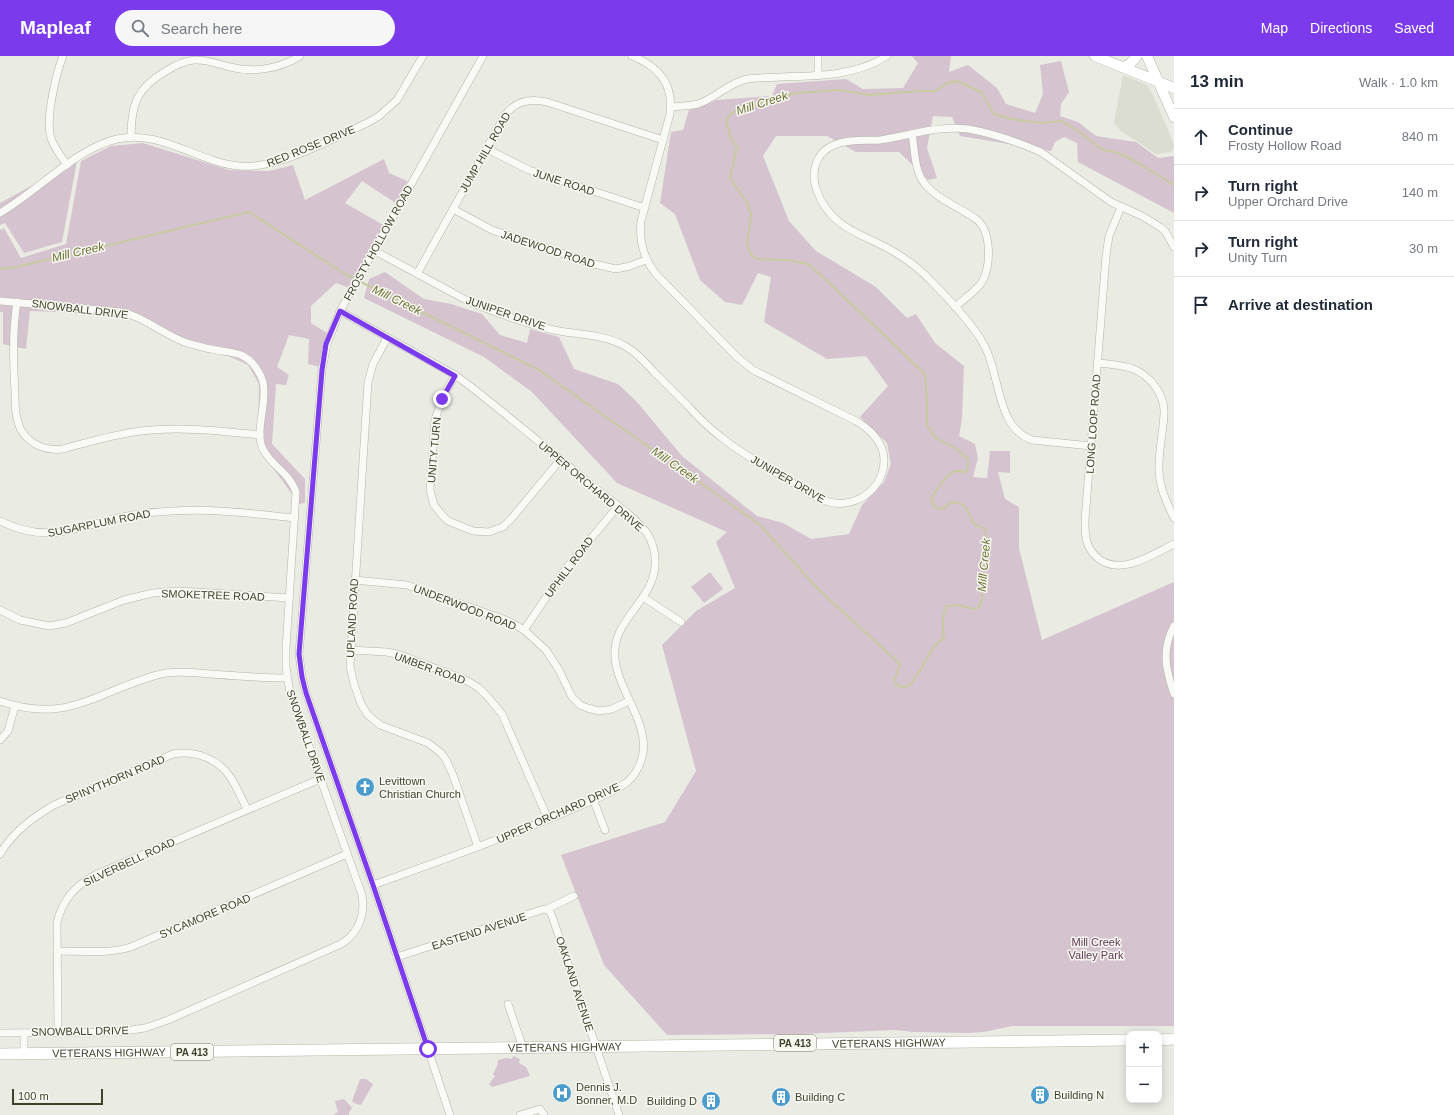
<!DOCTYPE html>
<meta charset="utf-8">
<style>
body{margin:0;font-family:Arial,sans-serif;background:#f6f6f7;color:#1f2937}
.controls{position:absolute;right:12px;bottom:12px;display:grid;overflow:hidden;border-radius:8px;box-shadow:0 2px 10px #0003}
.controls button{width:36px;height:36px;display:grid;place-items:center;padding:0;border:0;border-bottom:1px solid #e0e1e3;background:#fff;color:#1f2937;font:20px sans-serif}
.scale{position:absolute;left:12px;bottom:10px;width:91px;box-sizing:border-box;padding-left:4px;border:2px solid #3f432b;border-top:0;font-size:11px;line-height:14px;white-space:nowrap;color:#3f432b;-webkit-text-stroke:3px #f8f8f3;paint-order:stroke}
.stop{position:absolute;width:12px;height:12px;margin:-9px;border:3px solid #7c3aed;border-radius:50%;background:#fff}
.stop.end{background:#7c3aed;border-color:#fff;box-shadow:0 1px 4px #0008}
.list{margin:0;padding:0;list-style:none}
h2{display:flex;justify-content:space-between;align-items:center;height:52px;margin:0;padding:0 16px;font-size:17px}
h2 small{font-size:13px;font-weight:400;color:#747a83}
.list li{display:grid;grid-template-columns:26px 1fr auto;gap:12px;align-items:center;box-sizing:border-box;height:56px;padding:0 16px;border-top:1px solid #e0e1e3}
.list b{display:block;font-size:15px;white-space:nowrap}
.list p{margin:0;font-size:13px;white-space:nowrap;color:#747a83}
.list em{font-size:13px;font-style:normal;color:#747a83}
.icon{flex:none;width:22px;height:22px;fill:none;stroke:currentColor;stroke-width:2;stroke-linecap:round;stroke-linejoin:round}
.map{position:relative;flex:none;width:1174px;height:1059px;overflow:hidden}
header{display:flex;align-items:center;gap:24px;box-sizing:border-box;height:56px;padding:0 20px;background:#7c3aed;color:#fff}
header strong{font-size:19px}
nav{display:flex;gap:22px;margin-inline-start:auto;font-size:14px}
.search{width:280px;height:36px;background:#f6f6f7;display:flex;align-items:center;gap:10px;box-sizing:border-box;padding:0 14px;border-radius:22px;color:#747a83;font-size:15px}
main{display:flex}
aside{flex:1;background:#fff}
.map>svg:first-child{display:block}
</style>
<header>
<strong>Mapleaf</strong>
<div class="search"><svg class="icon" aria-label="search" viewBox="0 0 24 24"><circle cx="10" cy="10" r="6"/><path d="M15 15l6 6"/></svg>Search here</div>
<nav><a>Map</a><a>Directions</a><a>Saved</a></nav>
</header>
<main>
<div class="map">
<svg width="1174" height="1059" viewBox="0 0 1174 1059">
<rect width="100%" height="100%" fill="#eaebe3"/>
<polygon fill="#dbddd1" points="1123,19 1147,29 1153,39 1174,88 1174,93 1171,96 1156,98 1121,75 1114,67"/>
<g fill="#d5c4d0">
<polygon points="912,0 951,0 949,16 968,9 997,32 1006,48 1035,57 1043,38 1040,9 1061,5 1069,36 1061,48 1060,60 1078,66 1096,80 1136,86 1158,102 1174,100 1174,157 1078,106 1077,87 1064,81 1055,86 1051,95 960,80 952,61 933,60 927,92 937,122 928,124 899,96 856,96 827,80 776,80 763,100 789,165 816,195 876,231 907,262 916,258 935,287 964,310 962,363 959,380 975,388 978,402 973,421 987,422 990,395 1010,395 1010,417 998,416 1005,443 1019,451 1019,492 1042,584 1174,526 1174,970 1012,970 984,976 969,977 913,976 895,974 800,978 667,979 604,909 561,799 665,766 696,715 662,589 696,555 735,532 716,486 727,476 617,427 532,336 484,301 364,242 369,223 385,216 424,243 451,248 482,258 500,279 527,287 530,273 559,281 574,313 618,328 637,346 682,400 757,460 783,467 811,483 849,478 862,449 884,426 891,408 887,387 860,361 888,330 866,300 827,303 764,266 771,221 758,217 742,249 725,246 700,224 675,158 660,147 671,76 683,74 689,54 717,44 772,40 777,28 846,23 863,33 903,32 918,7"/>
<polygon points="143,87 229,114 269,115 293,109 305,144 384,103 389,117 407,125 400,150 362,125 345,147 385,170 350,232 336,227 311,250 311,267 327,277 320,311 308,308 309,283 289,279 277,311 289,319 286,329 276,328 272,388 305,423 305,447 299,448 258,391 259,328 248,309 233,302 130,263 61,256 30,255 26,293 3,288 3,256 0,256 0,174 4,172 21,202 66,188 81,105 111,90"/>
<polygon points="77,105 62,186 24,197 5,167 0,169 0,147"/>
<polygon points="710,516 723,533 704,547 691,531"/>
<polygon points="513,1000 520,1003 519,1007 526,1011 530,1020 492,1031 489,1028 495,1020 493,1018 497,1010 498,1004 506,1002 512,1003"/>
<polygon points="360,1023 366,1023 373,1028 361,1049 356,1048 352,1045"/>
<polygon points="344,1043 352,1052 349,1057 349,1059 333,1059 338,1056 335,1045"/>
</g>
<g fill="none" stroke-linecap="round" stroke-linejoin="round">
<g stroke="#c8ca9f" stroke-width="2">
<polyline points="0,213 16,211 249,156 345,218 355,223"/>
<path d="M359,225L539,314L759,468L818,533L900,608L895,623L896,629L903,631L909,630L916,621L934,590L944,582C942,570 942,561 946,550L958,549L974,553L979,551L981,547L987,485C986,473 986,472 975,469C967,457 968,446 952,446L944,452L938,453L934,450L931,443C935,435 948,416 956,415C959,415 963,416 966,416L968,411V403L958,394L935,381L927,369V342L925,318L824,222L808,208L787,204L757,203L751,199L747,187L751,159L748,148L730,122L737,91L731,83L726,64L731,58L739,53L796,37L839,34L869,39L919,35H936L947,27L957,25L981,36L994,58L1011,63L1041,67L1062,65L1081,77L1101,93L1118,97L1133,104L1174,129"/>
</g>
<g stroke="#b3b5a8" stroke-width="8">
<g id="street">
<path d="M63,0C56,18 45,64 51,82C54,92 61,100 67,109"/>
<polyline points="818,0 818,20"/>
<path d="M671,51C680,50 689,50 698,48C716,42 728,27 747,23C758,21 770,22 780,21C816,20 856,20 887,0"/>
<path d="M912,78C915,94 914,115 925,128C938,144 959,151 976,163C992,175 991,210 982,226C975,236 964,243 955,251"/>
<path d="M131,81C131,48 137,32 166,15C174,10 183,5 194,4C206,3 218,8 230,11C253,17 279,13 300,0"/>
<polyline points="487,93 529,114 645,152"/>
<path d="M1121,151L1109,180L1106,200L1085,464C1085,480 1085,492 1099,503C1122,520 1153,498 1174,488"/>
<polyline points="453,153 492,174 594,208 616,213 630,210 646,204"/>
<path d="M0,157C38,135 75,93 117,83C160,73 197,106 239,110C278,114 331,83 367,67L379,60L397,44L423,0"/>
<path d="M375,195L466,244C494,256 524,267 554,274C577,279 604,278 625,290C636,296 645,306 654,316C665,327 677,339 688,350C698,361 709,372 721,381C741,398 767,411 790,425C802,432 815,443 829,446C859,454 890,427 883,396C879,382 868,372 856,365L753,314L737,301L656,218C643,202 639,185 641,165L670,58C674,28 658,10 632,0"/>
<path d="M417,218L504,61C514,45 529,42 547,46L663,84"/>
<path d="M0,245L121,256C145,261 164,279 187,287C195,289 203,292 211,293C222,296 233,295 243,300C253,305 260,316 263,326C268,346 254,376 263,393C271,410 289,416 296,436L286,593V611L290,637L362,839C365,859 359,877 341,888L168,964L145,972L117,976L0,977"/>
<path d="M17,246C12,276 13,305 15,335C15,348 15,362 21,374C30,389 46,395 63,393C89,386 115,378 141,375C180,370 221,375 260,379"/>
<path d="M340,255L455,319L470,330C512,363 553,397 594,431C611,445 633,459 647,477C653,487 656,499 655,510C653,543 617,562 615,593C612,629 648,661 643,697C641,708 635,720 626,727C607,740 583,748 563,757C500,784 437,806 373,829"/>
<polyline points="387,282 373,308 368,326 350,610 354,628 361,648 368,659 380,669 428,687 441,697 446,704 453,719 478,791"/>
<path d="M1098,307C1109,308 1120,309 1131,312C1150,319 1165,338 1164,358C1163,377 1158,397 1159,416C1160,433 1167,447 1174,462"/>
<polyline points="455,319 442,343 435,364 430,434 434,449 442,459 448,465 473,475 489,476 497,473 503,471 511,463 561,403"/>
<path d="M1091,390L1032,384C995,371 1001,317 983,287C971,266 947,241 930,224C920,213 909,205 896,197C865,178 831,174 817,135C813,125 813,115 817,105C820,98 827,92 834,89C848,83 865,85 880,84C908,80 939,69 968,73C991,77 1020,87 1041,96L1111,146L1142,160L1160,171L1165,175L1174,191"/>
<path d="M0,465C51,490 78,469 127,460C142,457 158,456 173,455C213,452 255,458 295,462"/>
<polyline points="354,524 407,529 506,564 524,574 546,594 559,614 572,641 580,649 587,652 599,655 612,653 629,645"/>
<polyline points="643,541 681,566"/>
<polyline points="0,554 20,564 49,570 66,567 124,544 153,537 180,535 289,542"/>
<path d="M1174,570C1161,594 1166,614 1174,638"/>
<polyline points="524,574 564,515 618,450"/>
<polyline points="350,594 387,596 400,599 453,619 469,626 479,632 487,640 502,658 548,763"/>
<path d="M0,645C49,662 74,651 120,632C135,626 150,620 166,617C181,615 196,617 211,618C237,620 262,622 287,622"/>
<polyline points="0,684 8,675 15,650"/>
<polyline points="593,743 605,774"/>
<path d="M0,798C13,776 32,762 54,749L173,698C195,694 219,703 231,722C237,732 242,743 247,753"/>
<polyline points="547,853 574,840"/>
<path d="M57,895C81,895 108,898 131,891L347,798"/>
<polyline points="397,901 544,853 549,854 552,860 619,1059"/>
<polyline points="508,948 523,992"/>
<path d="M58,976L57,867C62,844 75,830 95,819L320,723"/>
<polyline points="24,977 24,998"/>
<polyline points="450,1059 373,829 306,637 302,621 299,598 322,314 327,288 340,255 483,0"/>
<polyline points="520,1059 540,1053 544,1059"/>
</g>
</g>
<g stroke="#b3b5a8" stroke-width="11">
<g id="secondary">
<polyline points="1095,0 1174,32"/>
<polyline points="1147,0 1174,61"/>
<polyline points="1123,11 1130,8 1137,0"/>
</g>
</g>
<g stroke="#b4b7a3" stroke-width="12">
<g id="primary">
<polyline points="1159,984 1174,983"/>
<path id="s1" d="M0,998L1129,984"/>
</g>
</g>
<use href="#street" stroke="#f9f9f6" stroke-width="7"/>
<use href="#secondary" stroke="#fff" stroke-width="10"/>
<use href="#primary" stroke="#fff" stroke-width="11"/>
</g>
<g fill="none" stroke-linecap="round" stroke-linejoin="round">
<polyline stroke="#7c3aed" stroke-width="5" points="428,993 373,829 306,637 302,621 299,598 322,314 326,288 340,255 455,320 442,343"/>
</g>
<defs>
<g id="church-disc" transform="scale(1)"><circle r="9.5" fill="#4b9cce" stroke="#f8f8f3"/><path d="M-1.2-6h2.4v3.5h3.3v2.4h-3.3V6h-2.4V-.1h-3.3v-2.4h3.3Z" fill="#fff"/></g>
<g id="hospital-disc" transform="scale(1)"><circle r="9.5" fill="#4b9cce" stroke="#f8f8f3"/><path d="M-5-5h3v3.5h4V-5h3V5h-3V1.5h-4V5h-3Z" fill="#fff"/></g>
<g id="building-disc" transform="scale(1)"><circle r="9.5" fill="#4b9cce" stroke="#f8f8f3"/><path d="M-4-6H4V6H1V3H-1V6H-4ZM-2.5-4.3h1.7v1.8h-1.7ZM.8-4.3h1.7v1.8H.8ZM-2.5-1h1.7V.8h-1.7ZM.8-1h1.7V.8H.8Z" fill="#fff"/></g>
</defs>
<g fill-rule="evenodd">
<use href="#church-disc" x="365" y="731"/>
<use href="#hospital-disc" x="562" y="1037"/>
<use href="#building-disc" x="1040" y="1039"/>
<use href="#building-disc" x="781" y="1041"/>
<use href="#building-disc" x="711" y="1045"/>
</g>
<g text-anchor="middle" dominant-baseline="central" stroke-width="3" stroke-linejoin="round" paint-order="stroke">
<g fill="#f8f8f3" stroke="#767967" stroke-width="1">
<rect x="774" y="979" width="42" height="16" rx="3"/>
<rect x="171" y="988" width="42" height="16" rx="3"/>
</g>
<g font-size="10" font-weight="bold" fill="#3f432b">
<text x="795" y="987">PA 413</text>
<text x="192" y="996">PA 413</text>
</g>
<g font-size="11" fill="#3f432b" stroke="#f8f8f3">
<text transform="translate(311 90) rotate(-22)">RED ROSE DRIVE</text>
<text transform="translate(485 96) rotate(-60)">JUMP HILL ROAD</text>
<text transform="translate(564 126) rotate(18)">JUNE ROAD</text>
<text transform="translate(378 187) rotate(-61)">FROSTY HOLLOW ROAD</text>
<text transform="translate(548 193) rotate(18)">JADEWOOD ROAD</text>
<text transform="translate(80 253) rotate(7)">SNOWBALL DRIVE</text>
<text transform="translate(506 257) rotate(19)">JUNIPER DRIVE</text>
<text transform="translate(1093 368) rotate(-86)">LONG LOOP ROAD</text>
<text transform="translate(434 394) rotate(-85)">UNITY TURN</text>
<text transform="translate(788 423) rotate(30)">JUNIPER DRIVE</text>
<text transform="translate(591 430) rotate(40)">UPPER ORCHARD DRIVE</text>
<text transform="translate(99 467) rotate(-11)">SUGARPLUM ROAD</text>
<text transform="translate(569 511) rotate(-53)">UPHILL ROAD</text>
<text transform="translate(213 539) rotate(2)">SMOKETREE ROAD</text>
<text transform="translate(465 551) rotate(21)">UNDERWOOD ROAD</text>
<text transform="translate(352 562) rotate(-87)">UPLAND ROAD</text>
<text transform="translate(430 612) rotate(20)">UMBER ROAD</text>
<text transform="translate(306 680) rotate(71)">SNOWBALL DRIVE</text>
<text transform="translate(115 723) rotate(-23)">SPINYTHORN ROAD</text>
<text transform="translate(558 757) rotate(-24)">UPPER ORCHARD DRIVE</text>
<text transform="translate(129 806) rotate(-25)">SILVERBELL ROAD</text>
<text transform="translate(205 860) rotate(-23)">SYCAMORE ROAD</text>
<text transform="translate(479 875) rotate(-18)">EASTEND AVENUE</text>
<text transform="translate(575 928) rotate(72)">OAKLAND AVENUE</text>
<text transform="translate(80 975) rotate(-1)">SNOWBALL DRIVE</text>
<text stroke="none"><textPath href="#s1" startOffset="889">VETERANS HIGHWAY</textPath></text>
<text stroke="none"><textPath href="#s1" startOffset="565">VETERANS HIGHWAY</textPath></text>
<text stroke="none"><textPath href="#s1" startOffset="109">VETERANS HIGHWAY</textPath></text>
</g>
<g font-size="11" fill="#3f432b" stroke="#f8f8f3" text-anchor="start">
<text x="379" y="725">Levittown<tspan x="379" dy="13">Christian Church</tspan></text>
<text x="576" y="1031">Dennis J.<tspan x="576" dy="13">Bonner, M.D</tspan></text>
<text x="1054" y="1039">Building N</text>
<text x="795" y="1041">Building C</text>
<text x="697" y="1045" text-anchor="end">Building D</text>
</g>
<g font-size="11" fill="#5f3852" stroke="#f8f8f3">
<text x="1096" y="886">Mill Creek<tspan x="1096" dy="13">Valley Park</tspan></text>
</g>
<g font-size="12" font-style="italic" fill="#6d7233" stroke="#f8f8f3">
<text transform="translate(762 47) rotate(-18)">Mill Creek</text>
<text transform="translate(78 196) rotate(-13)">Mill Creek</text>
<text transform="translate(397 244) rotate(26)">Mill Creek</text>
<text transform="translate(675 409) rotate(35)">Mill Creek</text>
<text transform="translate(984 509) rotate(-85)">Mill Creek</text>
</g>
</g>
</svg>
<div class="controls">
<button>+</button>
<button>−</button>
</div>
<div class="scale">100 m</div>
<div class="stop" style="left:428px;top:993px"></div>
<div class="stop end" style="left:442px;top:343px"></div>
</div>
<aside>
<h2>13 min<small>Walk · 1.0 km</small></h2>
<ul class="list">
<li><svg class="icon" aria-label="ahead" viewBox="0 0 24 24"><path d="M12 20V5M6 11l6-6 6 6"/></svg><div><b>Continue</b><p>Frosty Hollow Road</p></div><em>840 m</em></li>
<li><svg class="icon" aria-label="right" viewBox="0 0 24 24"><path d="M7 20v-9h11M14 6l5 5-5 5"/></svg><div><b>Turn right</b><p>Upper Orchard Drive</p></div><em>140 m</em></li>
<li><svg class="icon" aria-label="right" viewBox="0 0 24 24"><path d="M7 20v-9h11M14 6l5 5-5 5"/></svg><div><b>Turn right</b><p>Unity Turn</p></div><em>30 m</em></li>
<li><svg class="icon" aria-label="arrive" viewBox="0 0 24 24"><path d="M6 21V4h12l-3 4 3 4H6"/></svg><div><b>Arrive at destination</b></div></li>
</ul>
</aside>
</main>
